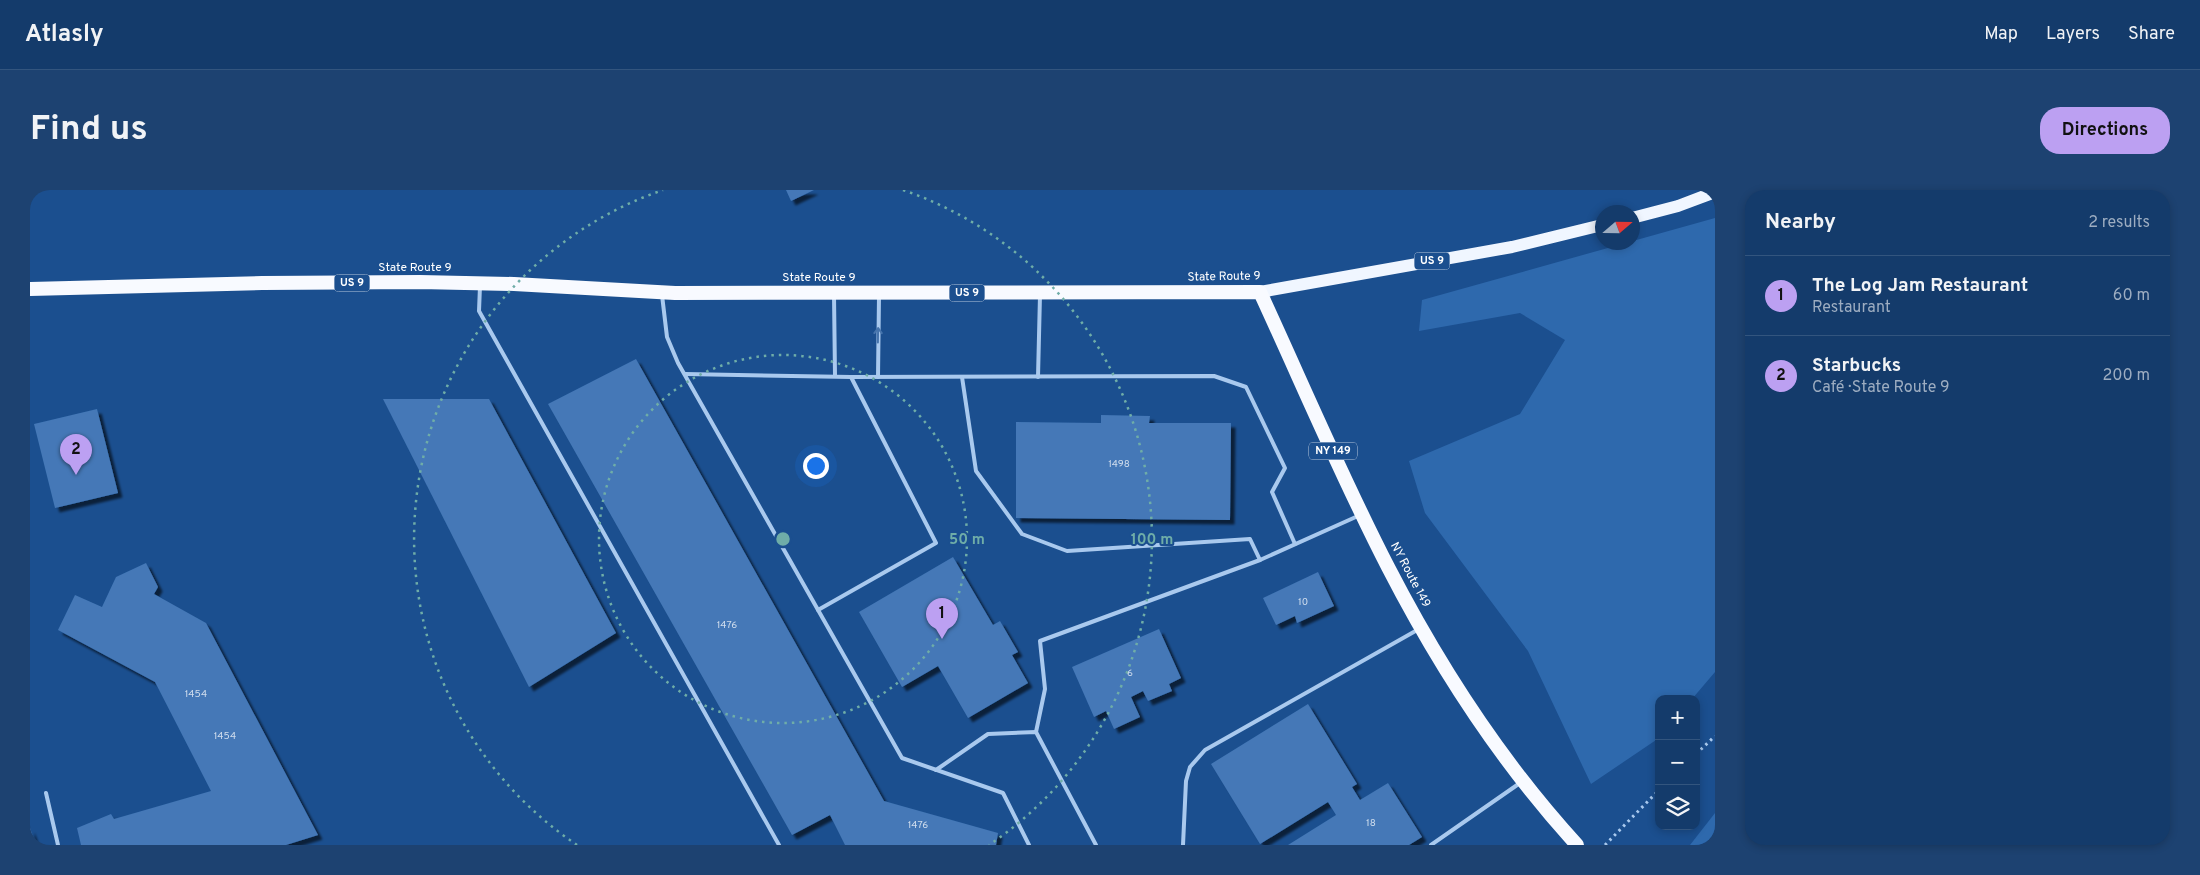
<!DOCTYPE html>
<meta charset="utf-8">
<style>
body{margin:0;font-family:Overpass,sans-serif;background:#1d4271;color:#f1f3f6}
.controls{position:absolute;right:15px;bottom:15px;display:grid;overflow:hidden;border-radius:10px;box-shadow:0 2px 8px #0003}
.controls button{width:45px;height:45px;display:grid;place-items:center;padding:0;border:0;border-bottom:1px solid #33557e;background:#143b6b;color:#f1f3f6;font:25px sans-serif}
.compass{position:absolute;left:1565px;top:15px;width:45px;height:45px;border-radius:50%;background:#143b6b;box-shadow:0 2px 8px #0003;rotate:70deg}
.you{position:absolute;left:785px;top:275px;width:18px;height:18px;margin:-12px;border:4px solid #fff;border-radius:50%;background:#1a73e8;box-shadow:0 0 0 8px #1a73e833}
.badge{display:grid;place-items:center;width:32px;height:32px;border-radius:50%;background:#bca0f2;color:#111;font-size:16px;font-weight:700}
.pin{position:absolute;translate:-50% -41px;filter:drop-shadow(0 1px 2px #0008)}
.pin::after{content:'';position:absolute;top:26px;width:18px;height:15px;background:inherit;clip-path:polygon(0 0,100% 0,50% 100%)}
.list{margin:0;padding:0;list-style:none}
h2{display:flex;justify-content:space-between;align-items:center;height:65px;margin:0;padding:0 20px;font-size:21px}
h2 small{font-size:16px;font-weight:400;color:#9dadc1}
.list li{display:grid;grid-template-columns:32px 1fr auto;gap:15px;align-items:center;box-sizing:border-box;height:80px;padding:0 20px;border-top:1px solid #33557e}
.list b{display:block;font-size:19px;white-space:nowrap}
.list p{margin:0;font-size:16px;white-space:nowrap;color:#9dadc1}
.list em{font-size:16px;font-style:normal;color:#9dadc1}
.icon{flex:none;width:28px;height:28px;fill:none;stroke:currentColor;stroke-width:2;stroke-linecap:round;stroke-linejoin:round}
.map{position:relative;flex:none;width:1685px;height:655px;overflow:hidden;border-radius:20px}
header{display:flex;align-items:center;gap:30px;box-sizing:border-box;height:70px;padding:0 25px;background:#143b6b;border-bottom:1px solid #33557e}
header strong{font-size:24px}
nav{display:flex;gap:28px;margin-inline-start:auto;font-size:18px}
.intro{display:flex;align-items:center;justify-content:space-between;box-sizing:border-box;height:120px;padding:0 30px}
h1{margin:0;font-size:35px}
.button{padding:12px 22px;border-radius:20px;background:#bca0f2;color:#111;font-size:18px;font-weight:700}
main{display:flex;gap:30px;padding:0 30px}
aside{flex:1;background:#143b6b;border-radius:20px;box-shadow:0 2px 8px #0003}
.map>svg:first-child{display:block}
</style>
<header>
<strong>Atlasly</strong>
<nav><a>Map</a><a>Layers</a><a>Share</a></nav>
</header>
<div class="intro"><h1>Find us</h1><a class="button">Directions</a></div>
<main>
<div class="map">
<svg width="1685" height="655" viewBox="0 0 1685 655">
<defs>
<filter id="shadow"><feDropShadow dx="4.5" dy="4.5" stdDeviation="1" flood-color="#0009"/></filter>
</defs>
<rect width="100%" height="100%" fill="#1b4f8f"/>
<g fill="#2e69ad">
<polygon points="1685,28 1685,482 1662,509 1629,509 1629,548 1561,594 1498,461 1395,323 1379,271 1490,224 1535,150 1490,123 1389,141 1392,110"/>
<polygon points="1685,623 1685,655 1660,655"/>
</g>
<g fill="#4478b7" filter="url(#shadow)">
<polygon points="756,0 784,0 761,11"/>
<polygon points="606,169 854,611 968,643 966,655 815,655 800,625 762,645 518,214"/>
<polygon points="353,209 459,209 586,443 499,497"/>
<polygon points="67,219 88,303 25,318 4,234"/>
<polygon points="1071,225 1120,226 1119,233 1201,233 1200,330 986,328 986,232 1071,233"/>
<polygon points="923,367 963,435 970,431 988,462 982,465 998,493 938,528 908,476 872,497 829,422"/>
<polygon points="116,373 128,397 124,404 176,433 288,645 256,655 51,655 47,638 81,624 84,629 181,601 125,492 28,440 45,405 72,417 86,387"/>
<polygon points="1288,382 1304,416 1267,433 1265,426 1246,435 1233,408"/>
<polygon points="1129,439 1151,488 1139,494 1142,501 1118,511 1113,501 1101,507 1110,527 1084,539 1076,521 1064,527 1042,477"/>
<polygon points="1278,514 1327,594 1322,597 1330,610 1358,593 1392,647 1379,655 1258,655 1306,625 1298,612 1230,654 1181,574"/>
<polygon points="0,638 6,655 0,655"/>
</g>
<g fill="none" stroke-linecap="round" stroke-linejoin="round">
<g stroke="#a9c9ee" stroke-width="3" stroke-dasharray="2.5 4" stroke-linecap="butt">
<polyline points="1666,564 1685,546"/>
<polyline points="1575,655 1629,600"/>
</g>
<g stroke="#a9c9ee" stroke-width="4">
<polyline points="450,96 449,121 749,655"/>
<polyline points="632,105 637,147 648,173 872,568 973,603 999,655"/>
<polyline points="804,105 805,186"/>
<polyline points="655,184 821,187 1184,186 1216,197 1255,278 1242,302 1265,354"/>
<polyline points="848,187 849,106"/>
<polyline points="932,187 946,281 992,344 1037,361 1220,349 1230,370"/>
<polyline points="1008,187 1010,105"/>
<polyline points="788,420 906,353 821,187"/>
<polyline points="1006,542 1015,499 1010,451 1230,370 1328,326"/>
<polyline points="906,580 958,544 1006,542 1066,655"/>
<polyline points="16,603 28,655"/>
<polyline points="1153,655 1156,591 1160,577 1175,560 1389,439"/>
<polyline points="1401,655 1490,593"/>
</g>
<g stroke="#f0f6ff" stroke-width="12">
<polyline points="1602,28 1648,16 1685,2"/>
<polyline points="1230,102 1482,57 1572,35"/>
</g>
<path stroke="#f8faff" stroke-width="14" d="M0,99L232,93L390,92L484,94L645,103L1230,102C1272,193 1312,288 1358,377C1409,476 1472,573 1547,655"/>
</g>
<defs><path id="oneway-shaft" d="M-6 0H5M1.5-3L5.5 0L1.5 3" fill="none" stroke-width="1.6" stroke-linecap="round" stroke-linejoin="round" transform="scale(1.25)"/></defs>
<use stroke="#4674ac" href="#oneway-shaft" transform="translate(848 145) rotate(-89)"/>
<g fill="none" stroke="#6fada8" stroke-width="2.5" stroke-dasharray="2.5 5">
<circle cx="753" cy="349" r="184"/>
<path d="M547 655A369 369 0 0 1 633 0M873 0A369 369 0 0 1 959 655"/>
</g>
<g text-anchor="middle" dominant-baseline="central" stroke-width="4" stroke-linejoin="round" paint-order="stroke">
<g font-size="10" fill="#d0dded">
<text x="1089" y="274">1498</text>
<text x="1273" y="412">10</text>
<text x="697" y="435">1476</text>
<text x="1100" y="483">6</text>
<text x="166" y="504">1454</text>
<text x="195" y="546">1454</text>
<text x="1341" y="633">18</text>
<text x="888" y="635">1476</text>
</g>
<g fill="#1b4f8f" stroke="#bbcadd" stroke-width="1">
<rect x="1384.5" y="62.5" width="35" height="17" rx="4"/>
<rect x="304.5" y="84.5" width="35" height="17" rx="4"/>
<rect x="919.5" y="94.5" width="35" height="17" rx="4"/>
<rect x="1279" y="252.5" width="48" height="17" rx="4"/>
</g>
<g font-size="11" font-weight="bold" fill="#fff">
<text x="1402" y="71">US 9</text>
<text x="322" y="93">US 9</text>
<text x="937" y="103">US 9</text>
<text x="1303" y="261">NY 149</text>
</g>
<g font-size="12" fill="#fff" stroke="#1b4f8f">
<text x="385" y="78">State Route 9</text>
<text transform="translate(1194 87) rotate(-1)">State Route 9</text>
<text x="789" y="88">State Route 9</text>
<text transform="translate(1380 385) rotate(62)">NY Route 149</text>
</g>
</g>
<circle cx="753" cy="349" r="8" fill="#6fada8" stroke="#1b4f8f" stroke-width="2.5"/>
<g font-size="15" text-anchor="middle" font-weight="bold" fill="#6fada8" stroke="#1b4f8f" stroke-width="4" stroke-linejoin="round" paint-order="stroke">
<text x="937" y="354">50 m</text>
<text x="1122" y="354">100 m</text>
</g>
</svg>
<div class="controls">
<button>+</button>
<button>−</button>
<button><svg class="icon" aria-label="layers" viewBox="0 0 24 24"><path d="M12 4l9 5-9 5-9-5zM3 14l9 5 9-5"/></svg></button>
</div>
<svg class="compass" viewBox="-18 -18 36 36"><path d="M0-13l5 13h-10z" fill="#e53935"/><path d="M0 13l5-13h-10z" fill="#9dadc1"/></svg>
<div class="you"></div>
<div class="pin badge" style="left:912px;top:449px">1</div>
<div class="pin badge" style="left:46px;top:285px">2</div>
</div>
<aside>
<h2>Nearby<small>2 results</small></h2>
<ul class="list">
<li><span class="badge">1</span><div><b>The Log Jam Restaurant</b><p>Restaurant</p></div><em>60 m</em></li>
<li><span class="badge">2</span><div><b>Starbucks</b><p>Café · State Route 9</p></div><em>200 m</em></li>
</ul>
</aside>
</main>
